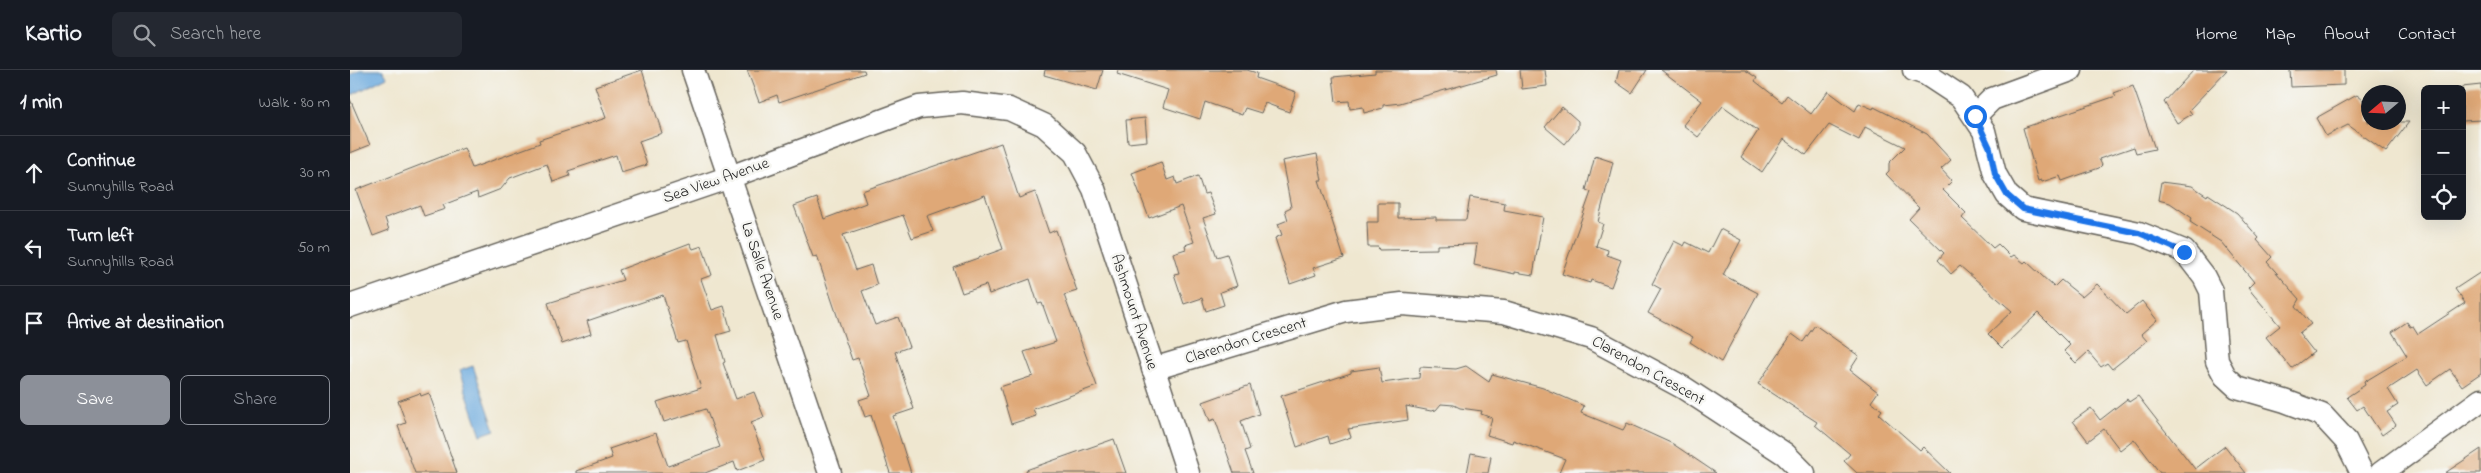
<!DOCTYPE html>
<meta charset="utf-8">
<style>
body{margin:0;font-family:"Indie Flower",sans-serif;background:#242831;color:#f1f3f6}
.controls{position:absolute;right:15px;top:15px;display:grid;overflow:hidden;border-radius:8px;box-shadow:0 5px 20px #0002}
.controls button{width:45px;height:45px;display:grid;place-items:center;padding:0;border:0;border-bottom:1px solid #363941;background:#171b24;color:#f1f3f6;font:25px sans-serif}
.compass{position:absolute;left:2011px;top:15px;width:45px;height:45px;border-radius:50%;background:#171b24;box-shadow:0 5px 20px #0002;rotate:251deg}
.stop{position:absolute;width:15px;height:15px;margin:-11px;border:4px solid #1a73e8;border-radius:50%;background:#fff}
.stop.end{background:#1a73e8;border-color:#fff;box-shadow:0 1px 5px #0008}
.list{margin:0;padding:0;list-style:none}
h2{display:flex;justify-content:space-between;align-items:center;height:65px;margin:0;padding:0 20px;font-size:21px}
h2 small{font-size:16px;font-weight:400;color:#9ea1a6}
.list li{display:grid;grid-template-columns:32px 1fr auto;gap:15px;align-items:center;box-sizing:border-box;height:75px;padding:0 20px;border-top:1px solid #363941}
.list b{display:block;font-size:19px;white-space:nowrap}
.list p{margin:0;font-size:16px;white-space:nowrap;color:#9ea1a6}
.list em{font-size:16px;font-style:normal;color:#9ea1a6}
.actions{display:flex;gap:10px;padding:15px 20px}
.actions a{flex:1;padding:11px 0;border:1px solid #8c9099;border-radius:8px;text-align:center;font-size:18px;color:#8c9099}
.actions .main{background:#8c9099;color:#fff}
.icon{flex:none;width:28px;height:28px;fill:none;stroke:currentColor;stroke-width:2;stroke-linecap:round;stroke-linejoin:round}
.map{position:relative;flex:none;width:2131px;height:403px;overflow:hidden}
header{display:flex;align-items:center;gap:30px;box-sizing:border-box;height:70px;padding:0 25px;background:#171b24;border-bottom:1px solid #363941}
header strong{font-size:24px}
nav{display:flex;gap:28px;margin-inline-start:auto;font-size:18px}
.search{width:350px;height:45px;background:#242831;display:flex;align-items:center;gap:12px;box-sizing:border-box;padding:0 18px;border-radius:8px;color:#9ea1a6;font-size:19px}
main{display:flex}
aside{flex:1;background:#171b24}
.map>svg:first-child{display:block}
</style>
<header>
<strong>Kartio</strong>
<div class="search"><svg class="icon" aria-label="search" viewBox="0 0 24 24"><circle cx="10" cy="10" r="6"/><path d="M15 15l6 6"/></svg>Search here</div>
<nav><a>Home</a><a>Map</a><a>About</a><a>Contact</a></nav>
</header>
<main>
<aside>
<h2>1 min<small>Walk · 80 m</small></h2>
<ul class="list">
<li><svg class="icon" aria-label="ahead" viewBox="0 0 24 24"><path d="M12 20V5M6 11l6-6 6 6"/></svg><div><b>Continue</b><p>Sunnyhills Road</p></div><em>30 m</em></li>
<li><svg class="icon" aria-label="left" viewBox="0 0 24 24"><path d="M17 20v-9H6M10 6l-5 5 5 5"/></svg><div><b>Turn left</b><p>Sunnyhills Road</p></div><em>50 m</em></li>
<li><svg class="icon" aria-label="arrive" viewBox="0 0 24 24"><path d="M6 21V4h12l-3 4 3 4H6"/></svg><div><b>Arrive at destination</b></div></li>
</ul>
<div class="actions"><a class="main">Save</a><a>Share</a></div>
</aside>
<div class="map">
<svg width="2131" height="403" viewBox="0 0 2131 403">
<rect width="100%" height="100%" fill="#f6f6f2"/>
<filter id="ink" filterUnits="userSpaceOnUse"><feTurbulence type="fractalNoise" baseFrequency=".02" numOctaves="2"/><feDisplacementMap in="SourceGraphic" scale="10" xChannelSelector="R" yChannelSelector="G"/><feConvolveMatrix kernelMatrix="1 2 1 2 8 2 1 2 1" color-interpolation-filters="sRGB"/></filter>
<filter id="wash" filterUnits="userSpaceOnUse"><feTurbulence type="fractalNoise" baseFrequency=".0096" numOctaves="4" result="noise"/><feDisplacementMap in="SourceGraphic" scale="20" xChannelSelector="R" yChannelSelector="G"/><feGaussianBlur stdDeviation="1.12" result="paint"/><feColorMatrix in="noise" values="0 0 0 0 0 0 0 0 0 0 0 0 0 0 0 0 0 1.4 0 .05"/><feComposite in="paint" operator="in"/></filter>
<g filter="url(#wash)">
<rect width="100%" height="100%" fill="#efe7d0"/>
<g fill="#6dabdf" stroke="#44647e">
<polygon points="10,0 33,0 37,7 2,25 0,5"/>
<polygon points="123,296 145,360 131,365 109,301"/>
</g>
<g id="blocks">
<g fill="#dfa877">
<polygon points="292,0 312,63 289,71 297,95 271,103 266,85 218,101 220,106 203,112 197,94 160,108 151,119 128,128 127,122 93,135 95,139 74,146 70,135 35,148 39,160 23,166 6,120 114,78 122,98 190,73 189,70 256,48 245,16"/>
<polygon points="397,0 514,0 515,3 429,32 427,25 409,32"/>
<polygon points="695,0 753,0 747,20 694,5"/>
<polygon points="768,0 897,0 907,3 906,8 946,22 939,42 915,33 911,43 895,38 892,45 855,32 850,49 813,37 818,20 767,4"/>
<polygon points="1025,0 1146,0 1147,5 1050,33 1033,35 1033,38 1014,43 1013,37 1000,39 999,31 986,32 983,7 1025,3"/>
<polygon points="1170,0 1195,0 1197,16 1172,19"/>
<polygon points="1269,0 1297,0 1282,23 1266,12"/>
<polygon points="1311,0 1395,0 1407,8 1405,11 1432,32 1437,25 1461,44 1478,21 1505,41 1509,33 1523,39 1524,37 1577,64 1601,90 1591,99 1602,111 1593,120 1616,143 1612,148 1643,178 1648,174 1661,187 1664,185 1674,193 1676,191 1704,217 1711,210 1732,227 1747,214 1776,244 1792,231 1807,250 1791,264 1797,271 1762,299 1757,293 1751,297 1738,282 1726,293 1714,281 1720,275 1688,243 1652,278 1638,264 1662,241 1610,196 1601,204 1588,190 1594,183 1559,149 1569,138 1536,104 1539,101 1539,93 1555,77 1515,57 1509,70 1479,55 1456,85 1434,69 1412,102 1391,87 1408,61 1373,36 1348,67 1333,55 1352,31"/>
<polygon points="1844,0 1877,0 1839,40 1842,44 1827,53 1814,32"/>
<polygon points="1940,0 1994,0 1994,15 1941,17"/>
<polygon points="2131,15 2131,50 2112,51 2112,17"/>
<polygon points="1783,16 1805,79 1786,83 1784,77 1749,89 1752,95 1749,98 1712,111 1710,106 1692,112 1691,110 1688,111 1673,58 1766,26 1764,23"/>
<polygon points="2007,25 2018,34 2018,52 2059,52 2036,82 1998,55 1976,66 1966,48"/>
<polygon points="0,29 20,75 0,83"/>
<polygon points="1212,37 1228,51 1228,58 1215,74 1195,57"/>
<polygon points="795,48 797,71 778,73 776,50"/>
<polygon points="651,73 669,128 685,122 699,163 706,160 727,221 714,225 747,316 683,339 686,346 661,354 650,317 683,306 674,282 706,272 692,233 688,234 680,209 639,224 636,215 612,223 603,197 653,179 635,125 577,146 583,161 562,168 553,145 493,165 506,200 521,195 527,215 512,221 525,255 548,247 559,277 545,282 564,339 543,346 561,403 540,403 521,345 515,347 509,330 521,326 508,288 502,290 467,186 463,187 444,136 467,128 474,149 516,133 512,121"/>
<polygon points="967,84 972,110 969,110 994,188 963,198 966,205 940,214 925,168 932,165 928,154 938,150 935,140 941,137 932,91"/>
<polygon points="1245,86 1263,92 1248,152 1253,154 1246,176 1258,180 1257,185 1271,190 1261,217 1241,210 1240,213 1212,204 1241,122 1236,120"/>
<polygon points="811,92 817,110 825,107 827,114 848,106 854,124 858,123 866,144 853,148 867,187 877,184 887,216 870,222 874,235 856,241 852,228 834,234 824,204 829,203 823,183 836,179 835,175 844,172 831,136 799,148 782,103"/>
<polygon points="1811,112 1842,116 1857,126 1858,124 1887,143 1909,168 1907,170 1922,187 1917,192 1950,229 1946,236 1961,254 1949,263 1964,282 1942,299 1916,267 1930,256 1898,218 1904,212 1871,172 1840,152 1842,148 1820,133 1808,130"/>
<polygon points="1120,127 1155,133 1154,140 1193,147 1183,205 1165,202 1165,204 1124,195 1127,174 1087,175 1087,179 1029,180 1028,177 1018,177 1017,152 1028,152 1028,133 1048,133 1048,148 1086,147 1086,150 1116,150"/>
<polygon points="1370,159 1391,170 1373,205 1408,223 1371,292 1340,272 1343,267 1298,243 1311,219 1302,214 1324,171 1334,176 1336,172 1358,183"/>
<polygon points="340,173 343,179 352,176 362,205 351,209 362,240 374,236 381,261 367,265 375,292 373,293 386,329 404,322 414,347 401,352 415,390 387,401 384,392 355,403 226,403 226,401 262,388 259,379 306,363 318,396 370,377 356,339 314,352 307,332 351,318 336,271 328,273 313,225 237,251 241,264 212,274 198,233 273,210 269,200"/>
<polygon points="2131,202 2131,303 2112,316 2100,299 2077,315 2067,300 2038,319 2048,335 2037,342 2046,355 2032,365 2013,336 2007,340 1997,327 2015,315 2014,312 2057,286 2042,262 2057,252 2060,257 2063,256 2068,264 2115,233 2105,219"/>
<polygon points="1465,255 1509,286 1500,300 1528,322 1521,332 1532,340 1529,344 1570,380 1573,377 1600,403 1507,403 1494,391 1500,384 1465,355 1467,352 1408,314 1442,264 1453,272"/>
<polygon points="1116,296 1139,312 1142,304 1193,318 1234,336 1231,343 1273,360 1277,353 1323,374 1366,403 1209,403 1215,389 1163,370 1162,373 1137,365 1142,348 1131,344 1132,341 1110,338 1104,335 1091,334 1086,340 1081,341 1056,336 1058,350 998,359 1001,367 980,374 978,366 947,377 931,326 1001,303 1001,301 1029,297 1032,313 1069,308 1070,297 1106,299"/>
<polygon points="900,315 909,344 891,351 900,379 895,381 903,403 884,403 865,349 860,351 853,332"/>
<polygon points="70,323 71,326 79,323 107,403 65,403 48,356 56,353 48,331"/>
<polygon points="1788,326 1845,399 1875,376 1896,403 1810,403 1784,369 1770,380 1754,359 1738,371 1723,351 1741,338 1750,350 1777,329 1779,332"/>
<polygon points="764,369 776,403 677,403 676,400"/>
<polygon points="2131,379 2131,403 2095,403"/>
<polygon points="1121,383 1141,387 1138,403 1117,403"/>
</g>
</g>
</g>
<g filter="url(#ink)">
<use href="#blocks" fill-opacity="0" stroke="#66635b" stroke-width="1"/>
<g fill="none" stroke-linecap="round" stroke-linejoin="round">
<g stroke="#66635b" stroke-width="25">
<g id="minor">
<polyline points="343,0 480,403"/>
<polyline points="1564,0 1576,4 1611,27 1634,61 1645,104 1657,125 1673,139 1789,163 1834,181 1854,207 1861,221 1867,291 1875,306 1887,317 1935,331 1972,345 1996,371 2012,403"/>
<polyline points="1625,46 1642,29 1721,0"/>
<polyline points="0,236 380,107 569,37 612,33 659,39 694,55 725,83 744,119 838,403"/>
<polyline points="803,299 996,241 1052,234 1154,242 1241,268 1334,318 1435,384 1454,403"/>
<polyline points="2031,403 2131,330"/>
</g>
</g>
<use href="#minor" stroke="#fff" stroke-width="22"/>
</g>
</g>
<g fill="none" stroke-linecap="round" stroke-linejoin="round" filter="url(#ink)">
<polyline stroke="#1a73e8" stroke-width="6" points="1625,46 1640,78 1645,104 1657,125 1673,139 1789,163 1834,182"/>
</g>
<g text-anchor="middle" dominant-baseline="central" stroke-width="5" stroke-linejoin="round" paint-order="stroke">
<g font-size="16" fill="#1c1c1c" stroke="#f6f6f2">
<text transform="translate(366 111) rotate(-19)">Sea View Avenue</text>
<text transform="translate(412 201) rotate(71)">La Salle Avenue</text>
<text transform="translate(784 242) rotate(72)">Ashmount Avenue</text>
<text transform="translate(896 271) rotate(-17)">Clarendon Crescent</text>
<text transform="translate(1298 301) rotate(29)">Clarendon Crescent</text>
</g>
</g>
</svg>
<div class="controls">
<button>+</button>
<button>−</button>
<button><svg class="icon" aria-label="locate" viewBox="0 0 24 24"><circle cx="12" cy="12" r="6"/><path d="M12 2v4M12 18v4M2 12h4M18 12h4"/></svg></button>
</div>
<svg class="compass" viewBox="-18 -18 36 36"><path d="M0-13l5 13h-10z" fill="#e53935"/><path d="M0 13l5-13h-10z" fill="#9ea1a6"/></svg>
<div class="stop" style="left:1625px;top:46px"></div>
<div class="stop end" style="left:1834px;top:182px"></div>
</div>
</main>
